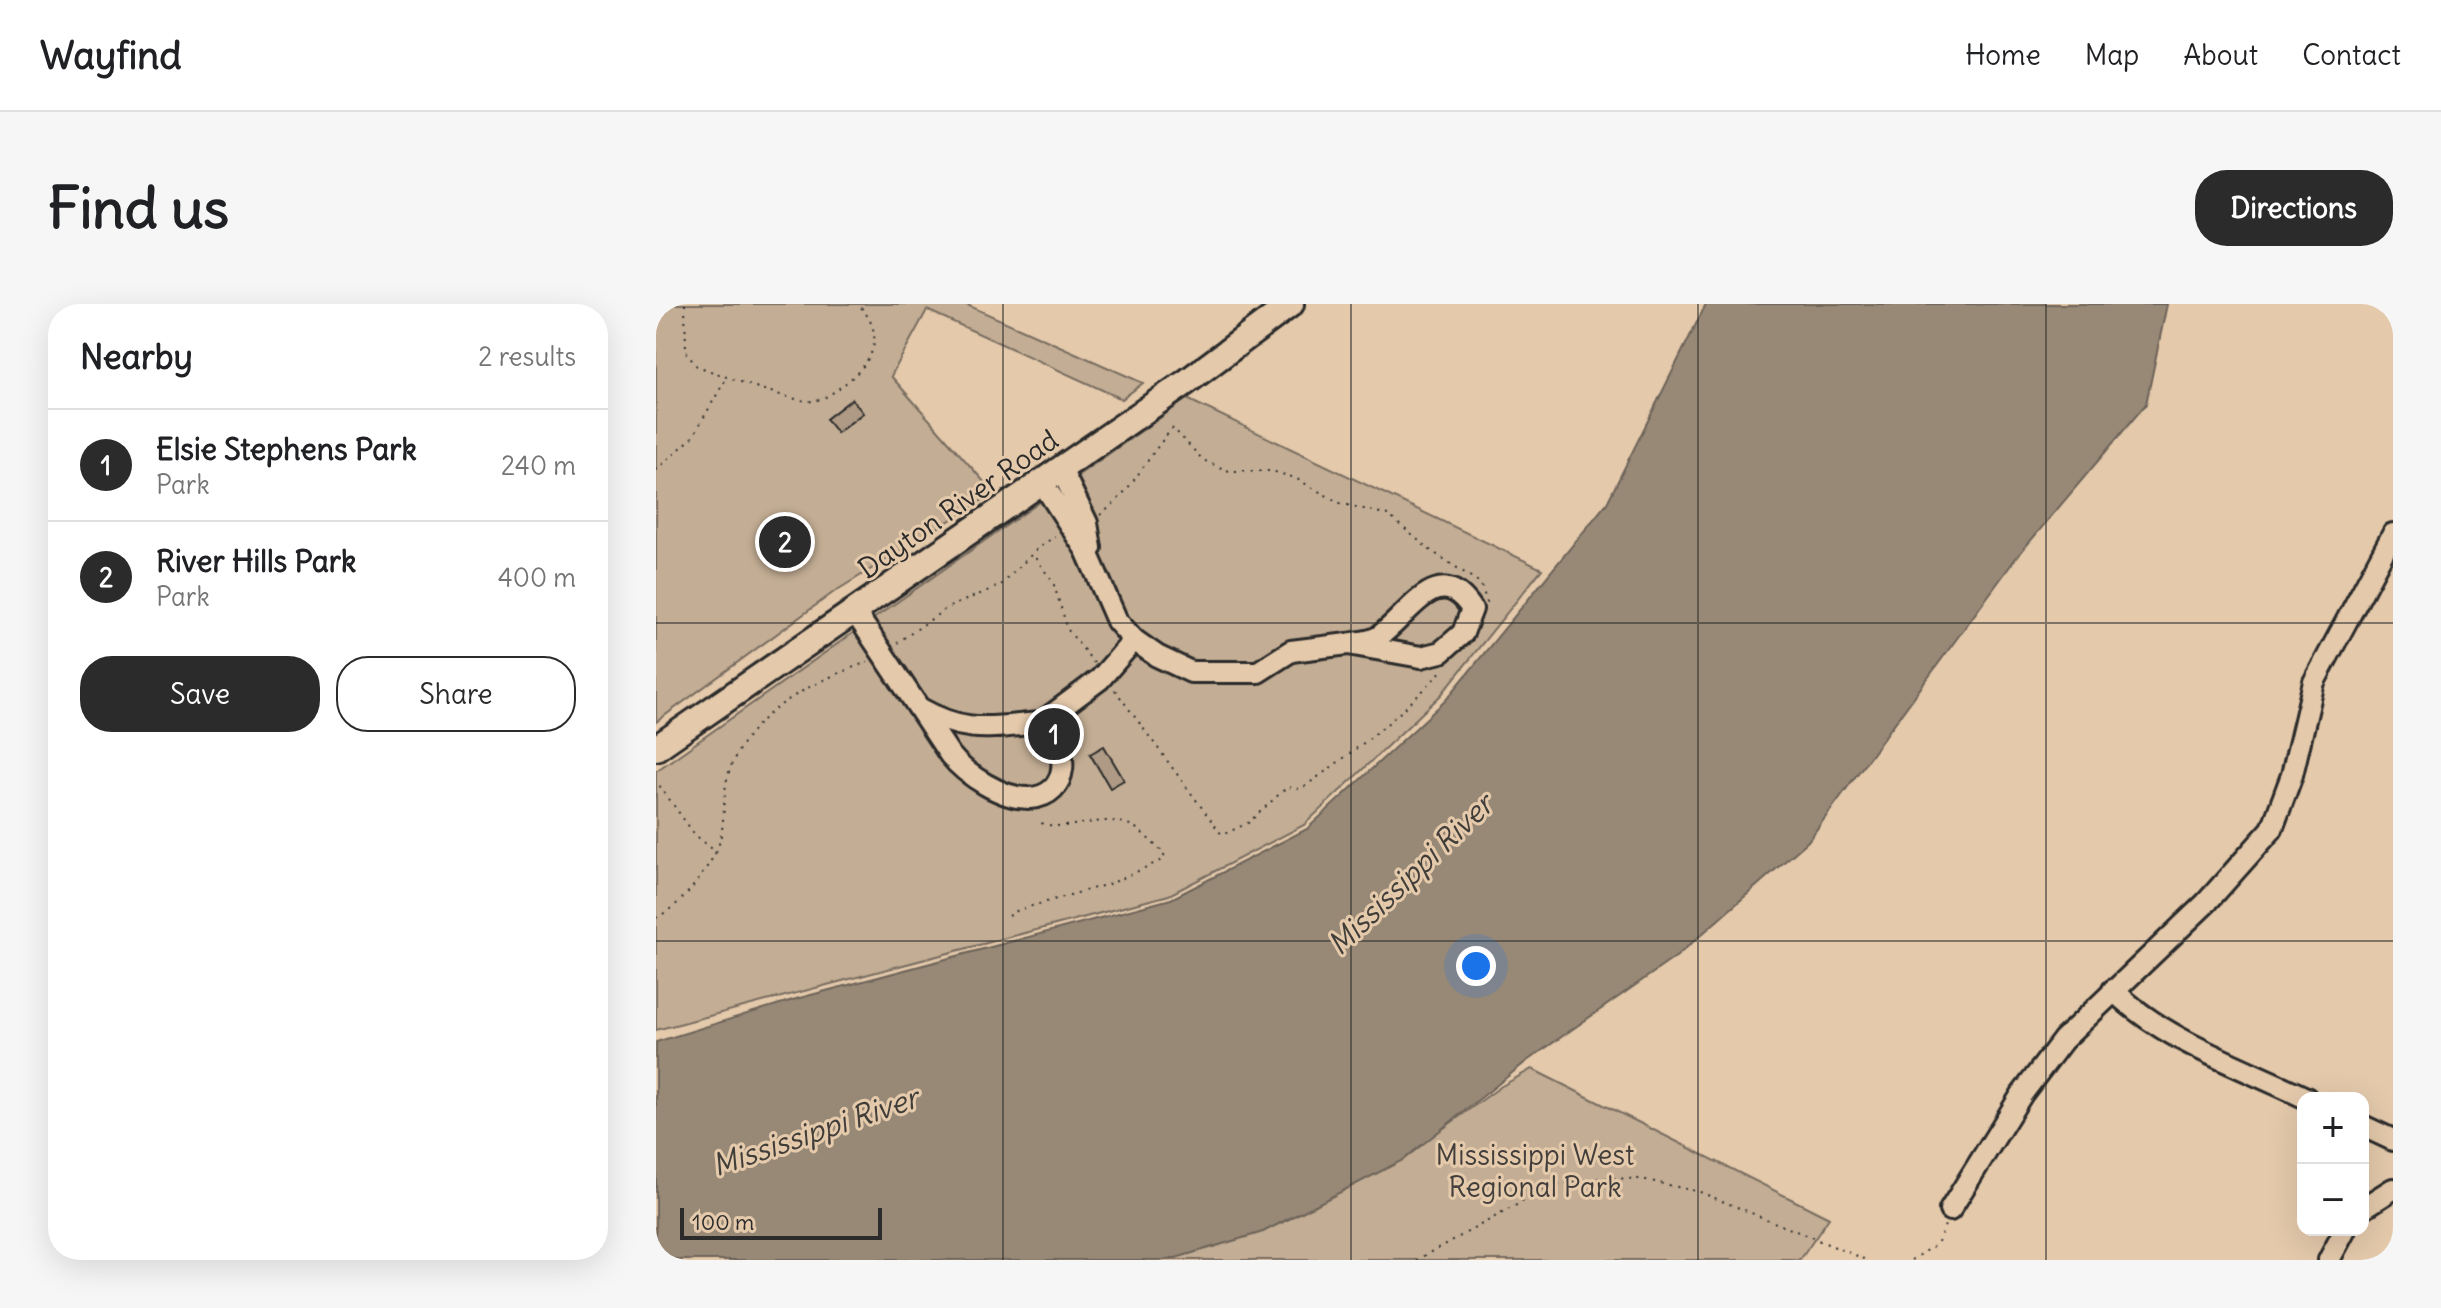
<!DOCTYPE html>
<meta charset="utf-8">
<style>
body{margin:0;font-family:Delius,sans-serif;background:#f6f6f6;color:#202124}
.controls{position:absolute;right:24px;bottom:24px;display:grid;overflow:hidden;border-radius:16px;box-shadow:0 8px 32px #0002}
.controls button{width:72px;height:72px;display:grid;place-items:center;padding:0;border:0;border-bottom:2px solid #e0e0e0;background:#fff;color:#202124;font:40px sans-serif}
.scale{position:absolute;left:24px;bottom:20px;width:202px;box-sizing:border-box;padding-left:8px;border:4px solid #2b2b2b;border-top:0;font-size:22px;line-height:28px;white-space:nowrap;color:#2b2b2b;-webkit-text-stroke:6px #e4c9ab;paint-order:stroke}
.you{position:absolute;left:820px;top:662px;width:28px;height:28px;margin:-20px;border:6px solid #fff;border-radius:50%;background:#1a73e8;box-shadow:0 0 0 12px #1a73e833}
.badge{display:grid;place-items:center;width:52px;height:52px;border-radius:50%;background:#2b2b2b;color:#fff;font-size:26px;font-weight:700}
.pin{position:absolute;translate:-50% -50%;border:4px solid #fff;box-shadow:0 2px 8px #0006}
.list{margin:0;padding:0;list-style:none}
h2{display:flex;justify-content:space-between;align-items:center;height:104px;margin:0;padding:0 32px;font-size:34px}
h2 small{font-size:26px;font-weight:400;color:#757577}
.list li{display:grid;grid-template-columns:52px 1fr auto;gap:24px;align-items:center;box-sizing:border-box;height:112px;padding:0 32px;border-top:2px solid #e0e0e0}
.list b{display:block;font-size:30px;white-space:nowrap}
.list p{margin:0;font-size:26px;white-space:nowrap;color:#757577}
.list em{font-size:26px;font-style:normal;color:#757577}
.actions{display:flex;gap:16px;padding:24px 32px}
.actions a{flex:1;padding:18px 0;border:2px solid #2b2b2b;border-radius:32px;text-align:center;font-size:28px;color:#2b2b2b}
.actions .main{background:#2b2b2b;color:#fff}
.map{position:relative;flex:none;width:1737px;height:956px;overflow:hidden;border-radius:32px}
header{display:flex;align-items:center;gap:48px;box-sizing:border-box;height:112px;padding:0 40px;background:#fff;border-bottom:2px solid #e0e0e0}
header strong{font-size:38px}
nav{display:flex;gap:44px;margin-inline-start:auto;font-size:28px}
.intro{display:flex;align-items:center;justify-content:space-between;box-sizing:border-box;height:192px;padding:0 48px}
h1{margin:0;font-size:56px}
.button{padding:20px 36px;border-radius:32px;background:#2b2b2b;color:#fff;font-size:28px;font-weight:700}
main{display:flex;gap:48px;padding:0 48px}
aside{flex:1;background:#fff;border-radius:32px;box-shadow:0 8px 32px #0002}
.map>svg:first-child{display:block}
</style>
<header>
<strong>Wayfind</strong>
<nav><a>Home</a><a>Map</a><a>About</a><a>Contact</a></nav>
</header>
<div class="intro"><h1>Find us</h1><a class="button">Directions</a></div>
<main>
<aside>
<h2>Nearby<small>2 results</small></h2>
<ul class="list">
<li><span class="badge">1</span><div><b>Elsie Stephens Park</b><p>Park</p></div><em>240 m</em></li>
<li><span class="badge">2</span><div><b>River Hills Park</b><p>Park</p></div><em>400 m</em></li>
</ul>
<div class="actions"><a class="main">Save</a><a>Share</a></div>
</aside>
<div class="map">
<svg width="1737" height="956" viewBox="0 0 1737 956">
<rect width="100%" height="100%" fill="#e4c9ab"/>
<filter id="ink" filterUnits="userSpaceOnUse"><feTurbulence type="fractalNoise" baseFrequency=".0125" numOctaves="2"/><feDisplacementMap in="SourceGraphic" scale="16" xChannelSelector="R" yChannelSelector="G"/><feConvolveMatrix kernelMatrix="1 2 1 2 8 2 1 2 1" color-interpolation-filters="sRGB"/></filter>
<g filter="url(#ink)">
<g fill="#c3ad94" stroke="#776c60" stroke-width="2">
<polygon points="0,0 309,0 487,79 466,95 271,6 235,72 338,189 178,288 0,418"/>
<polygon points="531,95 886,265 785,391 648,521 513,591 0,726 0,467"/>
<polygon points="876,765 1173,914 1144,956 511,956 628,918 788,824 844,783"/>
</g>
<polygon fill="#988977" stroke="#6c6359" stroke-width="2" points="1050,0 1511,0 1490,100 1360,254 1152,537 1021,652 871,757 747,856 607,928 513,956 0,956 0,738 140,695 515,595 651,525 790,396 951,199"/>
<g fill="#ae9a85" stroke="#2b2b2b" stroke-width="2">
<polygon points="196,95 207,109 181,129 170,115"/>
<polygon points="448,442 468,476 454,484 434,450"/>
</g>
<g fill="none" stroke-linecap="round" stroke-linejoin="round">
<g stroke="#2b2b2b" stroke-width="26">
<g id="minor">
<polyline points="405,165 431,219 435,244"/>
<path d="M199,308L294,451C310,471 346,495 374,494C414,492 416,442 385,419C334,423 311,431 263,404"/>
<path d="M478,336L501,352L535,368H602L635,347L692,340L765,353L785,348L807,329L816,305C782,254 754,311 722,333C714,338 701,338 692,340"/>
<polyline points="385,419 444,375 478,336 461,317 430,246 386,178"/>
<path d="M1457,686C1508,737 1585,762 1650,794"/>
<polyline points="1707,822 1737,836"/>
<polyline points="1707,904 1737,885"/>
<polyline points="1294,906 1366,790 1407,736 1550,599 1616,525 1636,471 1658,378 1737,230"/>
<polyline points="1673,956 1689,926"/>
</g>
</g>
<g stroke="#2b2b2b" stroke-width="30">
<polyline id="major" points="0,444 529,79 635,0"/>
</g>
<g stroke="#2b2b2b" stroke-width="2" stroke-dasharray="2 6" stroke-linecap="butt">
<path d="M29,0L30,47L39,61C59,69 141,100 158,97C170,95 182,85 191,78C219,55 230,30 202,0"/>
<polyline points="0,166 36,134 71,73"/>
<path d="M444,211C476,188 491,152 517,124L547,156L573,167H616L639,174L684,199L732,211L774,246L824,279L832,301"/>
<polyline points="380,246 380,255 397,278 412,326 438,359"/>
<polyline points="241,339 291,304 345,281 380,246 399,232"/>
<path d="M459,386L566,531L592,519L631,483L645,485C697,448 745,413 788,364"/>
<path d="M60,548C70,525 66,499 71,475C87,411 155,378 212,358"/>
<path d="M353,612L362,606L456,579L506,556L509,549C496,541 488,527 474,521C444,509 416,529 385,519"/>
<path d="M0,614C27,600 45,574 60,548L39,531L3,481"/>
<polyline points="761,956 895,882 944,874 986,875 1044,888 1211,956"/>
<polyline points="1256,956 1281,940 1289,921"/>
</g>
<use href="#minor" stroke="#e4c9ab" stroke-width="20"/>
<use href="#major" stroke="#e4c9ab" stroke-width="24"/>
</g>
</g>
<path fill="none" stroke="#2b2b2b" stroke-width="2" stroke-opacity="0.55" d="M347,0V956M695,0V956M1042,0V956M1390,0V956M0,319H1737M0,637H1737"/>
<g text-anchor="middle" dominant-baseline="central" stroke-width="6" stroke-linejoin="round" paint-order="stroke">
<g font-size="28" fill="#2b2b2b" stroke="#e4c9ab">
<text transform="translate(302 200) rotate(-35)">Dayton River Road</text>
</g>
<g font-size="28" fill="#423e3b" stroke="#e4c9ab">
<text x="879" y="851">Mississippi West<tspan x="879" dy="32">Regional Park</tspan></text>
</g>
<g font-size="30" font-style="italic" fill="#413e3a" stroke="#e4c9ab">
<text transform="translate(754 570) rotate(-44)">Mississippi River</text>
<text transform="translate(159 827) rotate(-19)">Mississippi River</text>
</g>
</g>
</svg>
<div class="controls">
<button>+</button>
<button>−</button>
</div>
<div class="scale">100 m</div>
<div class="you"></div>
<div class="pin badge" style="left:398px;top:430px">1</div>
<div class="pin badge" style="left:129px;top:238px">2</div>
</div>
</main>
